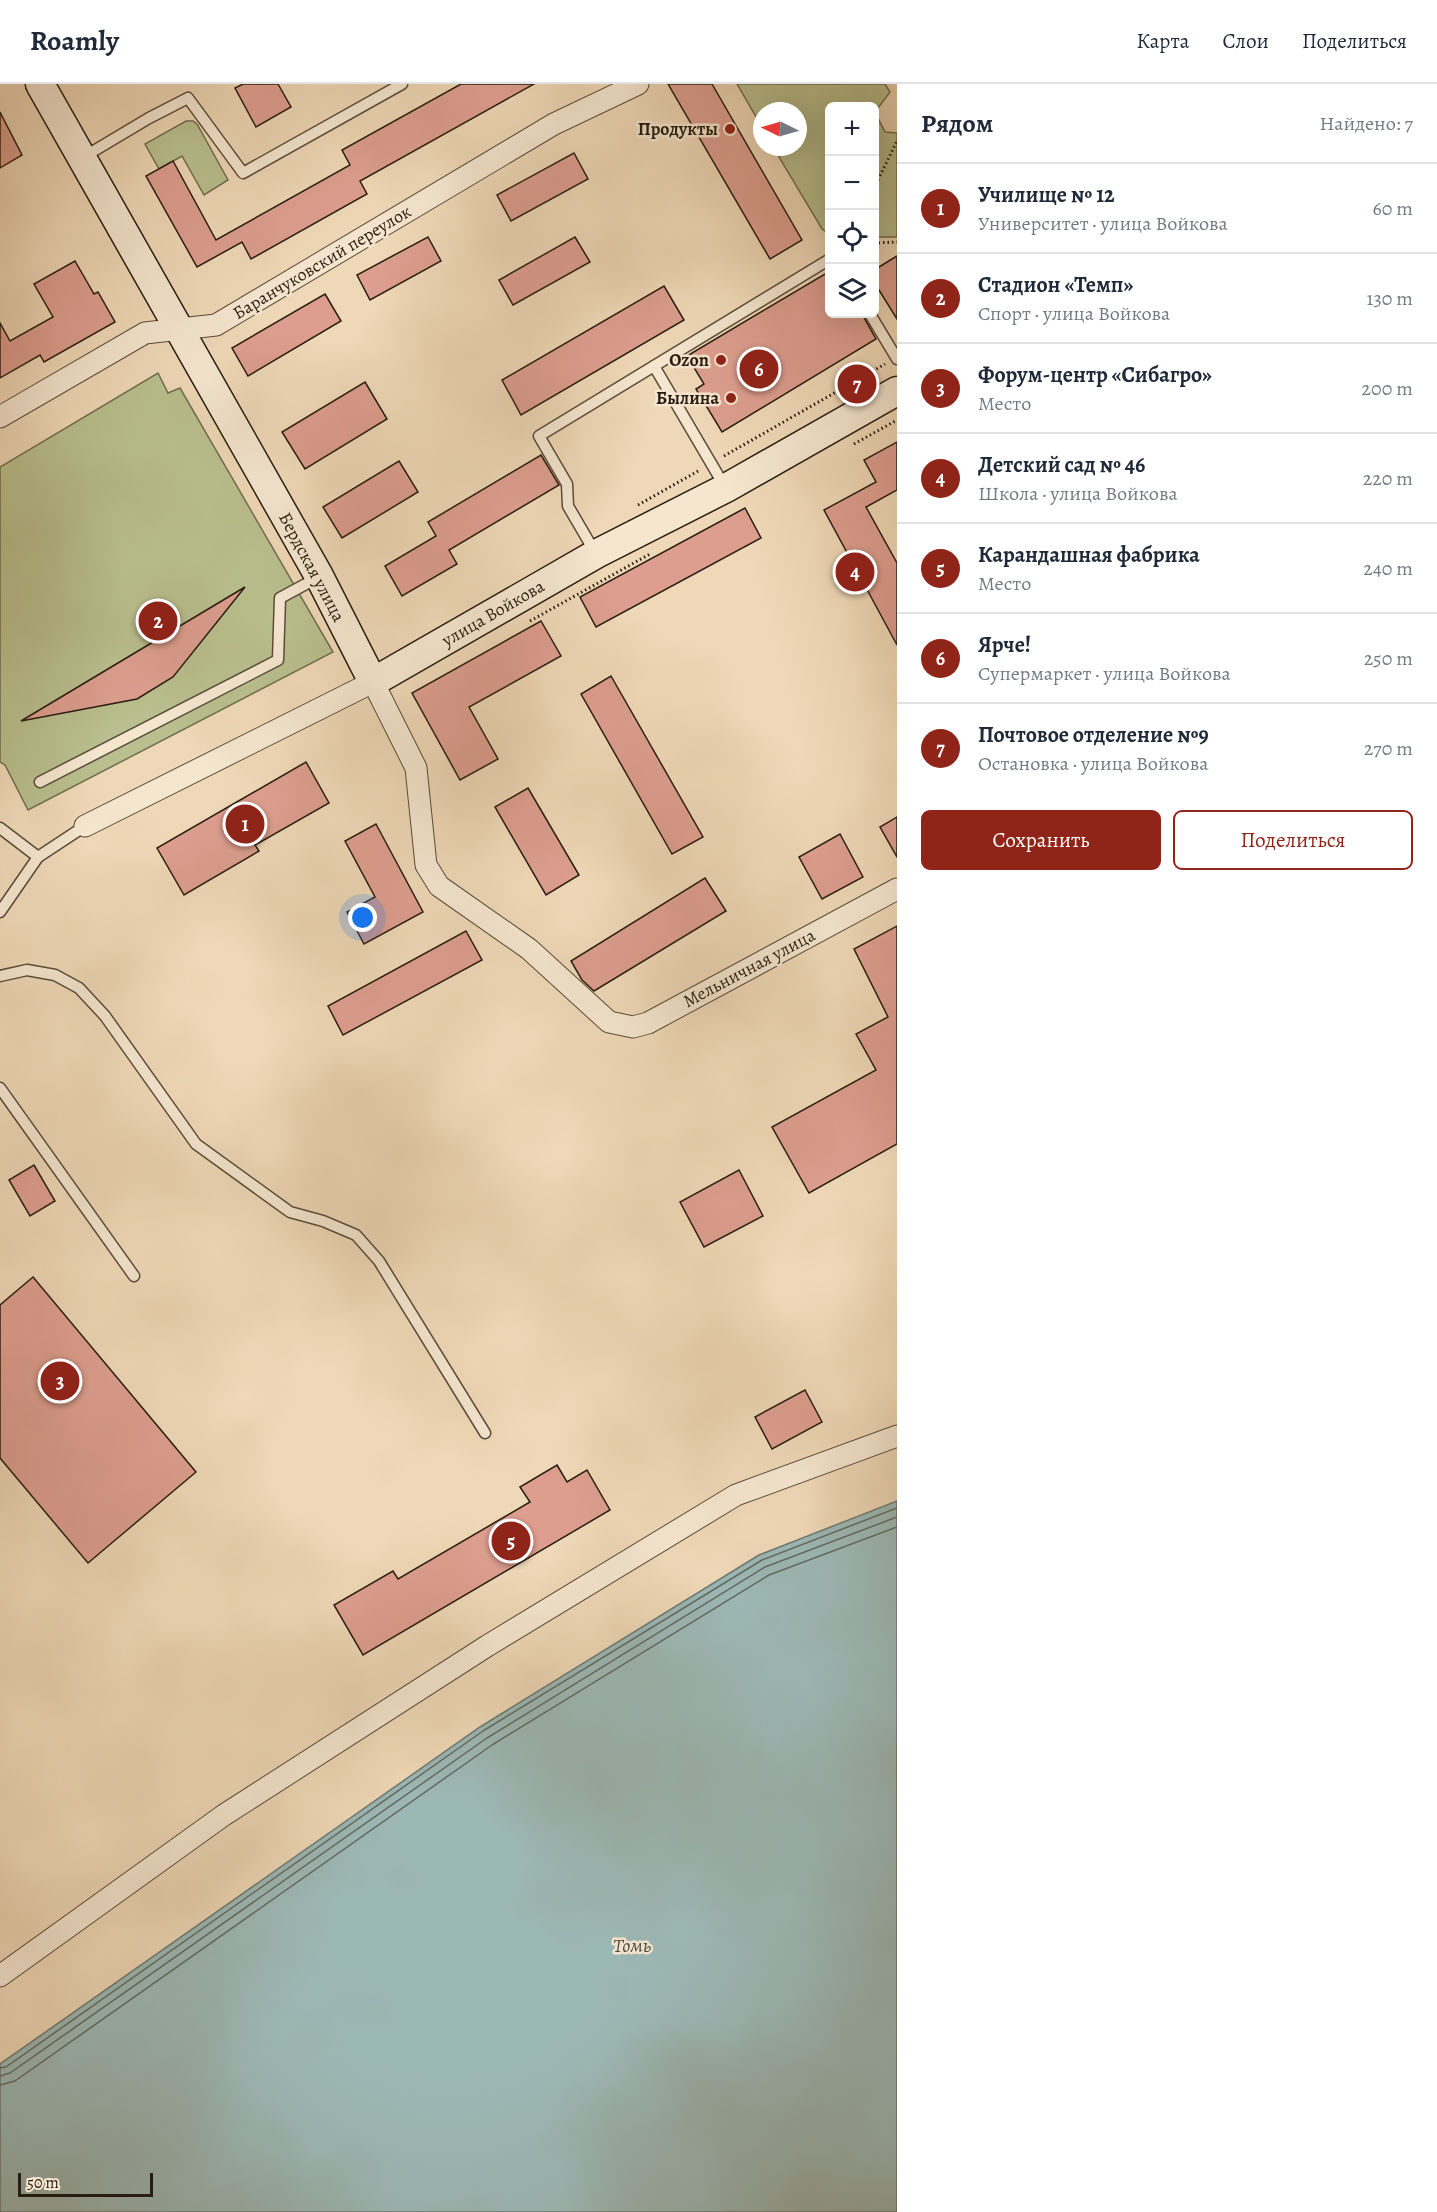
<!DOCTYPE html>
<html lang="ru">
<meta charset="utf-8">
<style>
body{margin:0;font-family:Alegreya,serif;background:#f2f2f3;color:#1f2937}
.controls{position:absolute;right:18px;top:18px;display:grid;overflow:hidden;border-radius:9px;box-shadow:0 6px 24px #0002}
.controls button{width:54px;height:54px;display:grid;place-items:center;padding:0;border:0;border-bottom:2px solid #e0e1e3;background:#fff;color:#1f2937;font:30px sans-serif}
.compass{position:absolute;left:753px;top:18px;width:54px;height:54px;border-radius:50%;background:#fff;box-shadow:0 6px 24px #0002;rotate:275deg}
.scale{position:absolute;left:18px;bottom:15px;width:135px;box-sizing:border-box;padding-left:6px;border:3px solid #281d10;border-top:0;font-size:16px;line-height:21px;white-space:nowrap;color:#281d10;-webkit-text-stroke:4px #f5e6d0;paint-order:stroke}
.you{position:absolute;left:363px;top:834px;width:21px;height:21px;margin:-15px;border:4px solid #fff;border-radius:50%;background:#1a73e8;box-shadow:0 0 0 9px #1a73e833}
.badge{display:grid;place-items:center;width:39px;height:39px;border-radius:50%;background:#8f2418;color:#fff;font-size:20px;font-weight:700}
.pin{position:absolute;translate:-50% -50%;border:3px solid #fff;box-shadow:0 2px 6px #0006}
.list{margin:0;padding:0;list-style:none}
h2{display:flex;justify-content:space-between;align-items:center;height:78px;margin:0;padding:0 24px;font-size:26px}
h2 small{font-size:20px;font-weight:400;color:#747a83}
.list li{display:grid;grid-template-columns:39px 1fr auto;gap:18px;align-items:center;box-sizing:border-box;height:90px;padding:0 24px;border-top:2px solid #e0e1e3}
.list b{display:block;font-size:22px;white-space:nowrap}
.list p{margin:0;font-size:20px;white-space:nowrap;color:#747a83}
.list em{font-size:20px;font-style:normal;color:#747a83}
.actions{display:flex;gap:12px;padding:18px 24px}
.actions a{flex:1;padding:14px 0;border:2px solid #8f2418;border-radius:9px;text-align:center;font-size:21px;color:#8f2418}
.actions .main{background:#8f2418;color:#fff}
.icon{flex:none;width:33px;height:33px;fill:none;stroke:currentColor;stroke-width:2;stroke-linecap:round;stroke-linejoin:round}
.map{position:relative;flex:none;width:897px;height:2128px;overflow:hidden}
header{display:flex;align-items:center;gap:36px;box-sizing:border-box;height:84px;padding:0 30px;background:#fff;border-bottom:2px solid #e0e1e3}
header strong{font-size:28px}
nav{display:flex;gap:33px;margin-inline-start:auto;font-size:21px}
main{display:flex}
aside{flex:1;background:#fff}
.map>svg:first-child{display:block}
</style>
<header>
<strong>Roamly</strong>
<nav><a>Карта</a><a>Слои</a><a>Поделиться</a></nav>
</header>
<main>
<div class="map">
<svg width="897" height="2128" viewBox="0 0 897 2128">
<rect width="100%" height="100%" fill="#efd8b7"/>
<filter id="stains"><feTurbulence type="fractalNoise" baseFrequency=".00333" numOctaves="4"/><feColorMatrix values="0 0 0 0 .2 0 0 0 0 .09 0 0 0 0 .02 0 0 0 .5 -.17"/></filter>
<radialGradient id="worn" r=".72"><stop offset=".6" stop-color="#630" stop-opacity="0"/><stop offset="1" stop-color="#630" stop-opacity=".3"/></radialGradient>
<g fill="#b9bf8e" stroke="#706e4f" stroke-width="1.5">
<polygon points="737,0 885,0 890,8 875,28 885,48 897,49 897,153 875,153 874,22 830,22 829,150 822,145 773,63 798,63 798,27 762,27 762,43"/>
<polygon points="186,37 193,37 197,40 228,96 204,111 182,72 159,85 145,60"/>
<polygon points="158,289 168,309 180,304 333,568 28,726 5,681 0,678 0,383"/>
</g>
<polygon fill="#9cb8b5" stroke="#6e7a73" stroke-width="1.5" points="897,1417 897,2128 0,2128 0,1980 480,1643 759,1471"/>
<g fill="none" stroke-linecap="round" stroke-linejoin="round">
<g stroke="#626a62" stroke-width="1.5">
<polyline points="0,1984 6,1983 483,1647 762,1476 897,1424"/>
<polyline points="0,1992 10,1989 487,1654 765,1483 897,1433"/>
<polyline points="0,2001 15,1997 492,1661 769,1491 897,1443"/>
</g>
</g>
<g fill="#dd9e8f" stroke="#281d10" stroke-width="1.5">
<polygon points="243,0 278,0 291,23 256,43 235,4"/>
<polygon points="461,0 534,0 360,97 367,110 251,175 242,158 197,183 146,92 173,77 216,156 350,81 342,66"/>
<polygon points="668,0 712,0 802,156 770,175"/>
<polygon points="0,28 22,71 0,84"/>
<polygon points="574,69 588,95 511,137 497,111"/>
<polygon points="428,153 441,177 370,216 357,191"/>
<polygon points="575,153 590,178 513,221 499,196"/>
<polygon points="897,172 897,235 874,198 874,186"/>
<polygon points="75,177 94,210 98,208 115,238 44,278 40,271 0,294 0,239 10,257 53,233 34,200"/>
<polygon points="830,187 830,230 862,230 876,255 722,348 696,305 704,300 687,272"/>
<polygon points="664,202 684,236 521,331 502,296"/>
<polygon points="325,210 341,237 248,292 232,264"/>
<polygon points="365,298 387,335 305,385 282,348"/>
<polygon points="897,358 897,406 866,423 897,479 897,561 824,426 876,398 864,376"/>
<polygon points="541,371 559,401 449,466 457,480 402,512 385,482 436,452 428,438"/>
<polygon points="399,377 418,408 342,454 323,423"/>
<polygon points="745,424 761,454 596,543 580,513"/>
<polygon points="245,503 173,593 137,615 21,637"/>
<polygon points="541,537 561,572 469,623 498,675 460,696 412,609"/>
<polygon points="611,592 703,753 672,770 581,610"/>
<polygon points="306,678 329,719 255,761 259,767 184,811 157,764"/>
<polygon points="528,704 579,791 546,811 495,723"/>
<polygon points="897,733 897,773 880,743"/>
<polygon points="376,740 423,828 364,860 347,828 375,813 345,757"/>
<polygon points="840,750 863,793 822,815 799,773"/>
<polygon points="705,794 726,827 594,907 582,896 571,877"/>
<polygon points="897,842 897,1060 809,1109 772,1043 876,986 856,950 888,933 854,865"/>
<polygon points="466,847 482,876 343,951 328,922"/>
<polygon points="34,1081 55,1117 30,1132 9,1096"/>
<polygon points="739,1086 763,1132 704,1163 680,1118"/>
<polygon points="33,1193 196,1388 88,1479 0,1374 0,1221"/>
<polygon points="805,1306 822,1338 772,1365 755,1333"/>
<polygon points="557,1381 567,1398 587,1386 610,1426 363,1571 334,1521 393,1487 398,1495 530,1418 520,1403"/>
</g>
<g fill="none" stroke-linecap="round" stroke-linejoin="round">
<g stroke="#5a4c3a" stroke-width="13">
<g id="lane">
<polyline points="82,74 149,34 188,14 243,89 402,0"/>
<polyline points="870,230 897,275"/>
<polyline points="654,282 725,403"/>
<polyline points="596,470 568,422 567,400 539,352 830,175"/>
<polyline points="40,698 278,576 280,514 317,494"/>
<polyline points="0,744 38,773"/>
<polyline points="0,828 38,773 85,742"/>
<polyline points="0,892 27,886 55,891 79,904 105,932 196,1060 290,1128 323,1137 356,1151 379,1177 485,1349"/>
<polyline points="0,1004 134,1192"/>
</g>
</g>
<g stroke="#5a4c3a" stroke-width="23">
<g id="street">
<polyline points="0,333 145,249 216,241 554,40 638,0"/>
<polyline points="85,742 373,598 416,684 426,781 439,802 529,865 609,938 633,943 648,939 897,805"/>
<polyline points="0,1892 224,1731 487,1562 736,1411 897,1352"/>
</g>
</g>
<g stroke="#281d10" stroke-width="31">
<polyline id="secondary" points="40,0 319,492 373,598 596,470 726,404 897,307"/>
</g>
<g stroke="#281d10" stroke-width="3" stroke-dasharray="1.5 3" stroke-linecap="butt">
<polyline points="874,104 897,57"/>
<polyline points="874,159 897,158"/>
<polyline points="854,360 897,336"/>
<polyline points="724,372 885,280"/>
<polyline points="638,421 700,386"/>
<polyline points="530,537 650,470"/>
</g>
<use href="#lane" stroke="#f5e6d0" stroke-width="10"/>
<use href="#street" stroke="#f5e6d0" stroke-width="21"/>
<use href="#secondary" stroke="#f5e6d0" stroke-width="28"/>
</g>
<g fill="#8f2418" stroke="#f5e6d0" stroke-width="2">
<circle cx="730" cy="45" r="6"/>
<circle cx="721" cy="276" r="6"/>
<circle cx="731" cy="314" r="6"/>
</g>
<g text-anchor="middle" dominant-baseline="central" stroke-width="5" stroke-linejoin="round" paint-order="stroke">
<g font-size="18" font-weight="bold" fill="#281d10" stroke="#f5e6d0" text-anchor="end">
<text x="718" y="45">Продукты</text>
<text x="709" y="276">Ozon</text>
<text x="719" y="314">Былина</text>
</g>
<g font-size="18" fill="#281d10" stroke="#f5e6d0">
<text transform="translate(322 178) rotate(-31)">Баранчуковский переулок</text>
<text transform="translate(312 483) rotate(62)">Бердская улица</text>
<text transform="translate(493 529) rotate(-30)">улица Войкова</text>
<text transform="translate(749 884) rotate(-28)">Мельничная улица</text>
</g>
<g font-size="20" font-style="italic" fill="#4b4c42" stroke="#f5e6d0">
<text x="632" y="1861">Томь</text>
</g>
</g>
<rect width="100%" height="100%" filter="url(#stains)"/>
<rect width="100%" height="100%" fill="url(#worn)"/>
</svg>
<div class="controls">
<button>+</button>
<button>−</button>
<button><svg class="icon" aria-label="locate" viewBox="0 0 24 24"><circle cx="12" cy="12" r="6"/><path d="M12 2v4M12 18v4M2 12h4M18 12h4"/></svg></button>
<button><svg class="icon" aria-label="layers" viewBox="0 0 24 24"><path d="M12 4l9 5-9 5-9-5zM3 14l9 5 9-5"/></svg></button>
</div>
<svg class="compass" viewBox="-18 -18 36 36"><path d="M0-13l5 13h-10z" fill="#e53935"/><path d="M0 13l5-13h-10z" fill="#747a83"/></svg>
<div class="scale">50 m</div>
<div class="you"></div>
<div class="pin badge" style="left:245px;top:740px">1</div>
<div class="pin badge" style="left:158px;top:537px">2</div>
<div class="pin badge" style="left:60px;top:1297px">3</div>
<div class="pin badge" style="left:855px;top:488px">4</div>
<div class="pin badge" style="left:511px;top:1457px">5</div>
<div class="pin badge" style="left:759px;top:285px">6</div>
<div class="pin badge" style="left:857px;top:300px">7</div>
</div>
<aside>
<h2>Рядом<small>Найдено: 7</small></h2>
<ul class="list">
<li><span class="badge">1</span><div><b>Училище № 12</b><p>Университет · улица Войкова</p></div><em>60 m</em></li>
<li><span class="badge">2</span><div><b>Стадион «Темп»</b><p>Спорт · улица Войкова</p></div><em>130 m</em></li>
<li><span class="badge">3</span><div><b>Форум-центр «Сибагро»</b><p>Место</p></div><em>200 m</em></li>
<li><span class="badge">4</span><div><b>Детский сад № 46</b><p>Школа · улица Войкова</p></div><em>220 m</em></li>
<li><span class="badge">5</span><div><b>Карандашная фабрика</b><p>Место</p></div><em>240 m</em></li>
<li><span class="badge">6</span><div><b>Ярче!</b><p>Супермаркет · улица Войкова</p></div><em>250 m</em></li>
<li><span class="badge">7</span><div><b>Почтовое отделение №9</b><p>Остановка · улица Войкова</p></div><em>270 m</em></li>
</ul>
<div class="actions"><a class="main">Сохранить</a><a>Поделиться</a></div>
</aside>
</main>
